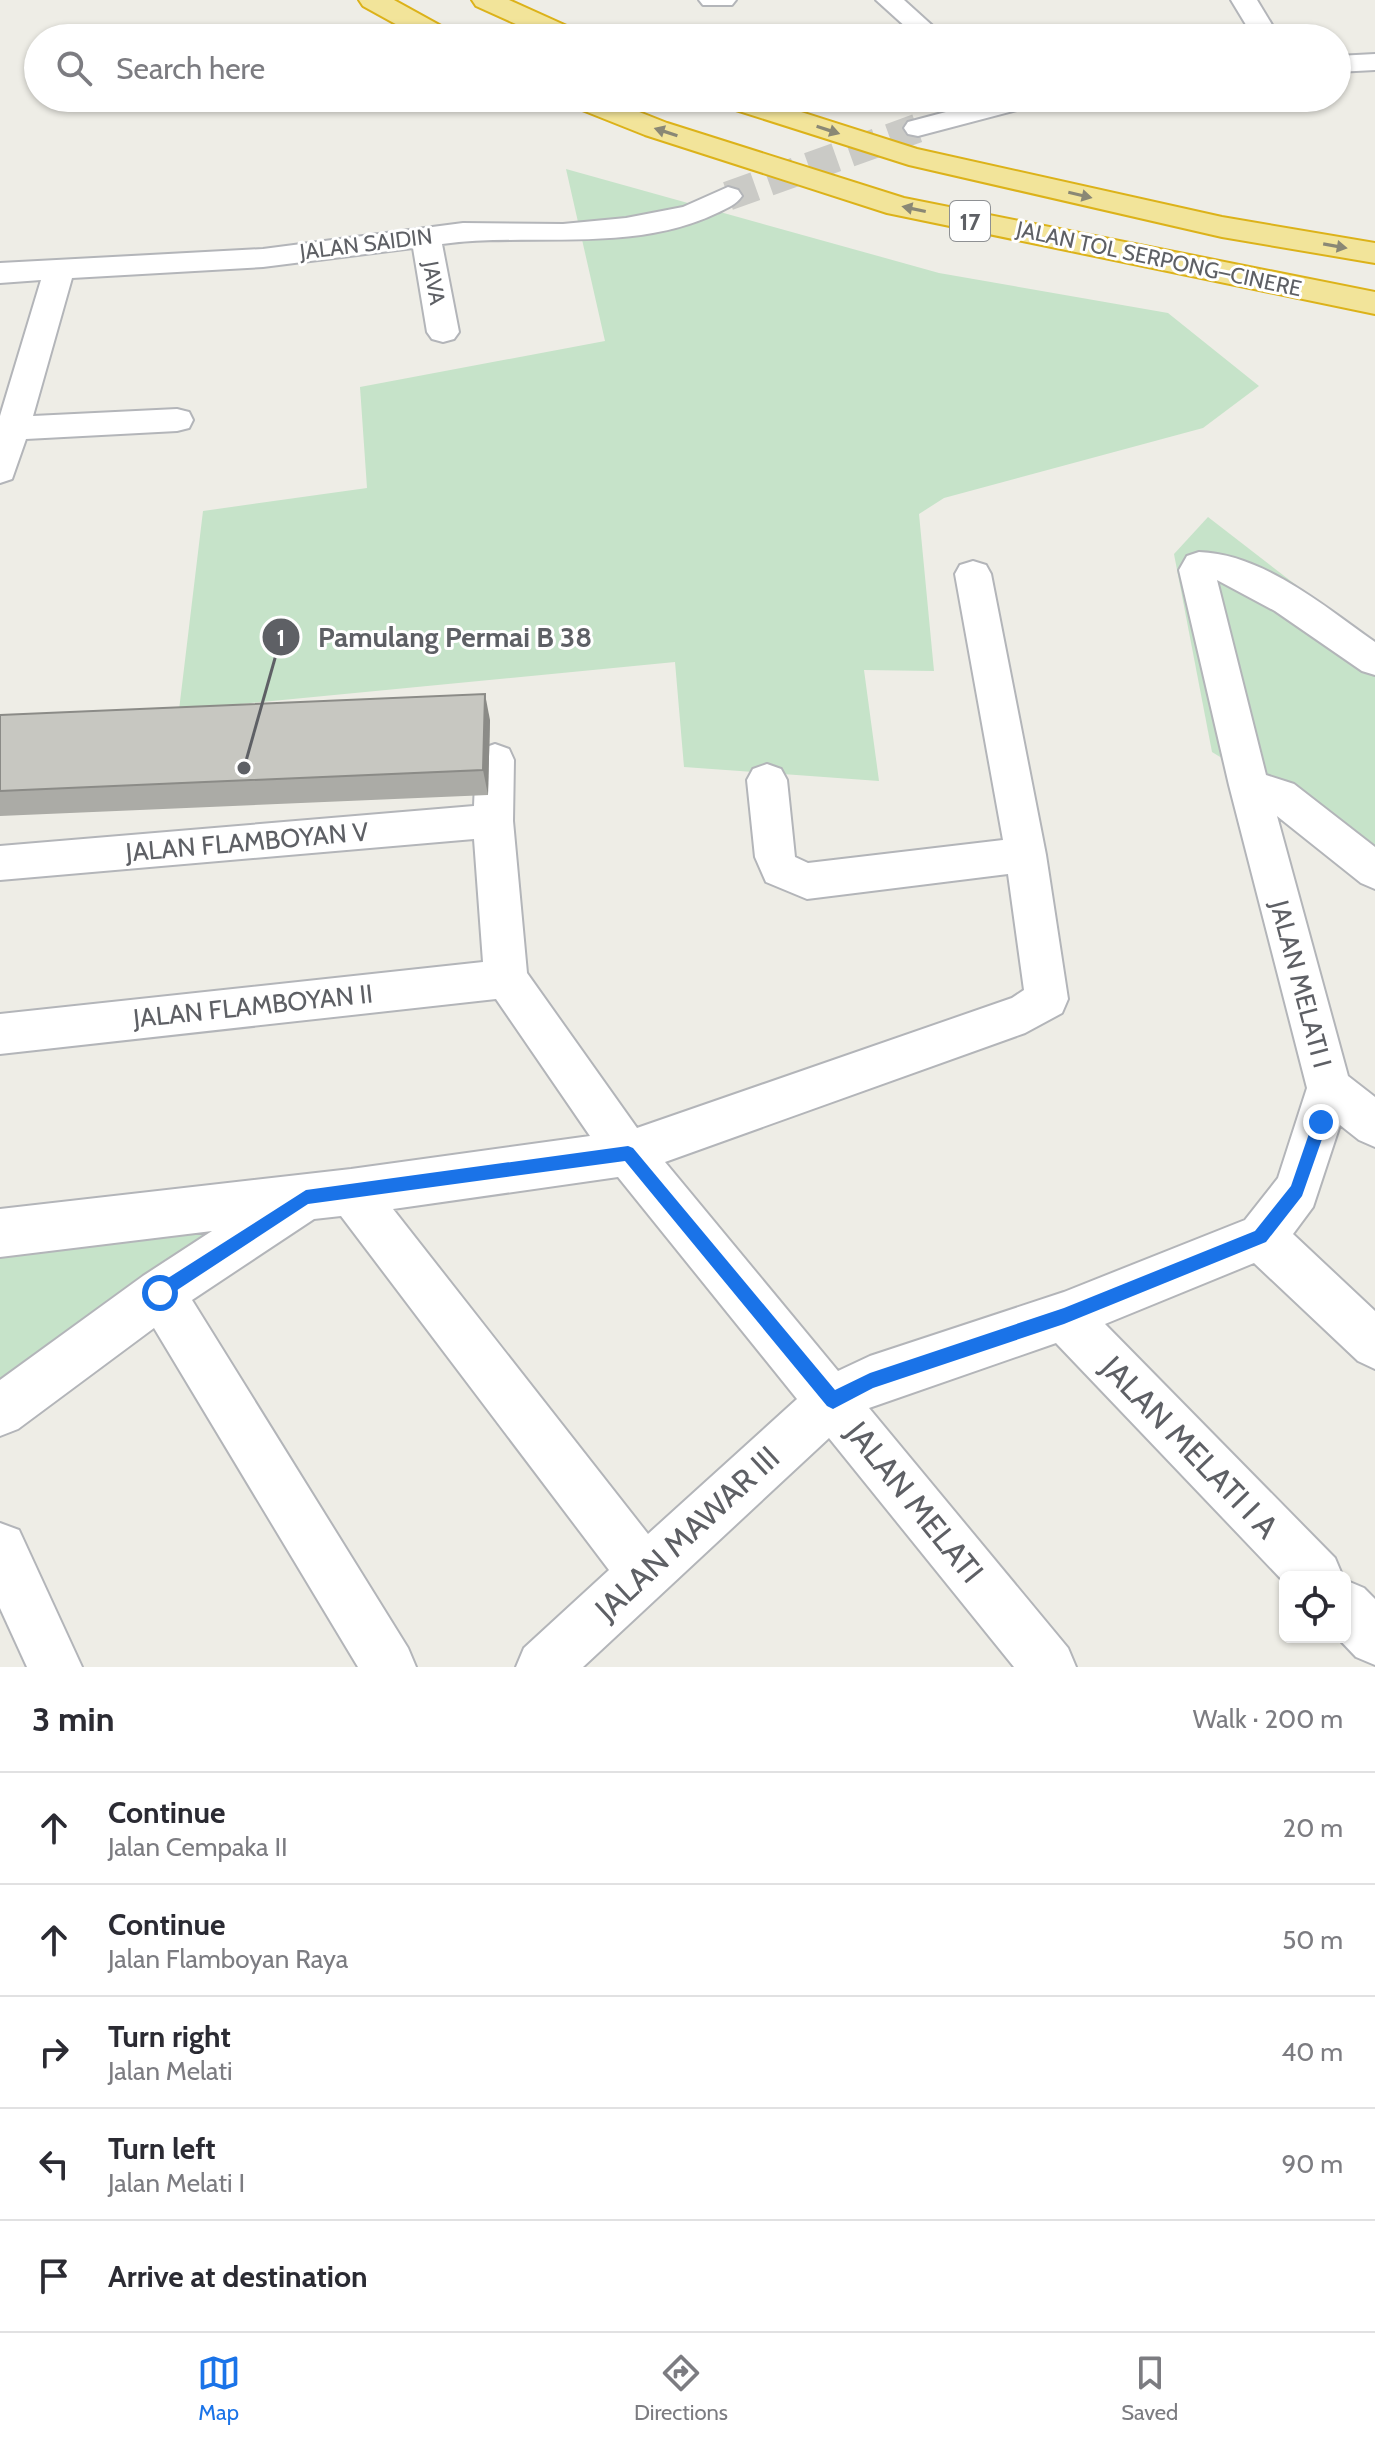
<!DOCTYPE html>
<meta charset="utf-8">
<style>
body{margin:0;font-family:Cabin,sans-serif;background:#f2f2f3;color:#2b2b33}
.controls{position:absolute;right:24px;bottom:24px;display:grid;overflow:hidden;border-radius:12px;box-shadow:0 2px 6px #0004}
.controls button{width:72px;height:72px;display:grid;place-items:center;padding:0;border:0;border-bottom:2px solid #e1e1e2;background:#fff;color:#2b2b33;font:40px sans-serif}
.stop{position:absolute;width:24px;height:24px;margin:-18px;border:6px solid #1a73e8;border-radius:50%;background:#fff}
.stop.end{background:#1a73e8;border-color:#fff;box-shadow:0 2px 8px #0008}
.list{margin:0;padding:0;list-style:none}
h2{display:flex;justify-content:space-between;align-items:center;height:104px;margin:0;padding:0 32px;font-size:34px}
h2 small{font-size:26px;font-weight:400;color:#7c7c81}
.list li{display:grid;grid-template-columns:52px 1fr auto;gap:24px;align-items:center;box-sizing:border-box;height:112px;padding:0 32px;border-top:2px solid #e1e1e2}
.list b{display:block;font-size:30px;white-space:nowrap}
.list p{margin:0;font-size:26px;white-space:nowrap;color:#7c7c81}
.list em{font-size:26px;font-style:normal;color:#7c7c81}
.icon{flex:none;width:44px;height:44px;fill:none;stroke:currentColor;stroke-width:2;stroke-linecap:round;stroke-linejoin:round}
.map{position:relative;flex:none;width:1375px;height:1667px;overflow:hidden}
.search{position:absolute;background:#fff;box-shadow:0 2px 6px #0004;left:24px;right:24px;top:24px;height:88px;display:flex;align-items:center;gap:20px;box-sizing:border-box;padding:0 28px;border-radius:44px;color:#7c7c81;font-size:30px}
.sheet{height:664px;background:#fff}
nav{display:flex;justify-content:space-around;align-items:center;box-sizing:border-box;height:112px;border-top:2px solid #e1e1e2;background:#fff;font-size:22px;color:#7c7c81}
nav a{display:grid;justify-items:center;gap:4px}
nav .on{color:#1a73e8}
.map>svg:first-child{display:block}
</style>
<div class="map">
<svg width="1375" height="1667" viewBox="0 0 1375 1667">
<rect width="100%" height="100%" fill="#eeede6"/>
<g fill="#c6e3c9">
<polygon points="566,169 939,273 1168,313 1259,386 1203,428 944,498 919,514 934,671 864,670 879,781 684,767 675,662 179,710 203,511 367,488 360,387 605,341"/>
<polygon points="1208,517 1375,646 1375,852 1212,752 1174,554"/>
<polygon points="251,1221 0,1393 0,1247"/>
</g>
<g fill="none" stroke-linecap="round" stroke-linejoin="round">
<polyline stroke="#cacac6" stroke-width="29" stroke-dasharray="29 14" stroke-linecap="butt" points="728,196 918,128"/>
<g stroke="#b3b5b9" stroke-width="4">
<g id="minor">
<polygon points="699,0 736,0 732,5 703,5"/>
<polygon points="876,0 904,0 946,38 918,38"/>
<polygon points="1231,0 1257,0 1280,38 1254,38"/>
<polygon points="1375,54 1375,70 1337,72 1337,56"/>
<polygon points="999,98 1043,98 1040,104 918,136 908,134 904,128 908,122"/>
<path d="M728,187L738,190L742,196C736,205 727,208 717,213C632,254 531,232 442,244L459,332L454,339L443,342L432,339L427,332L413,248L263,267L72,278L33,416L177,409L189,412L193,420L189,428L177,431L26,439L12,479L0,483V416L41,280L0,283V263L263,249L463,223L563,224L626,218L683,207Z"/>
<path d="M1199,552C1263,554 1324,606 1375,642V675L1362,671L1275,611L1217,580L1266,775L1294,784L1375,847V889L1361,883L1277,816L1348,1076L1375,1097V1147L1359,1140L1340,1125L1313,1207L1293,1234L1375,1311V1369L1358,1361L1254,1263L1105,1324L1335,1558L1343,1577H1285V1583L1056,1343L869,1408L1068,1648L1076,1667H1014L829,1438L583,1667H516L524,1648L609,1570L341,1216L314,1219L192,1300L408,1648L416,1667H358L154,1328L18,1429L0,1436V1380L143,1276L212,1231L0,1257V1209L351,1169L590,1136L496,999L0,1054V1014L483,962L474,839L0,880V846L474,806L476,760L481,749L495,744L509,749L514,760L513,821L527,973L637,1128L1012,998L1024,990L1008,874L807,899L766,882L755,857L747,780L753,769L767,764L781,769L787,780L795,857L808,863L1003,840L955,574L960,565L973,561L986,565L991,574L1046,855L1068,999L1062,1013L1025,1033L665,1162L838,1371L870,1356L1064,1292L1245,1220L1278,1178L1307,1088L1229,785L1179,570L1187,556ZM618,1177L797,1399L648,1534L393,1209Z"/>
<polygon points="0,1523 19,1530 82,1667 27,1667 0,1608"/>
<polygon points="1345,1580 1364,1588 1375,1599 1375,1665 1356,1657 1337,1637 1345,1637"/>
</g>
</g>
<g stroke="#dcb219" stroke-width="4">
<g id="highway">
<polygon points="359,0 394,0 452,32 456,38 421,38 363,6"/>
<polygon points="472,0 509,0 580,32 584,38 547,38 476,6"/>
<polygon points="562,98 604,98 667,123 904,198 1375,292 1375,314 887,213 645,135 567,104"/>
<polygon points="712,98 757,98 917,149 1222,217 1375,243 1375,263 1222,237 909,165 717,104"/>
</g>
</g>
<use href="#minor" fill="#fff" fill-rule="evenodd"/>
<use href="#highway" fill="#f2e49a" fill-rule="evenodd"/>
</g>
<polygon fill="#ababa6" points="0,715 490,720 488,795 0,816"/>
<polygon fill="#8b8b87" points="485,694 490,720 488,795 483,770"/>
<polygon fill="#c7c7c1" stroke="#8b8b87" stroke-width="2" points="485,694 483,770 0,791 0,715"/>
<defs><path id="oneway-solid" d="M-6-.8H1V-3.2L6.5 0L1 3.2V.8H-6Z" transform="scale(2)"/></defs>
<g fill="#8a8875">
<use href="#oneway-solid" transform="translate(828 130) rotate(18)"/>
<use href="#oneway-solid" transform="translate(666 132) rotate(-162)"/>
<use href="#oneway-solid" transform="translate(1080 195) rotate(13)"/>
<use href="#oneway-solid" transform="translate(914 209) rotate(-168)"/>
<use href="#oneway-solid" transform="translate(1335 246) rotate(10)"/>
</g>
<polygon fill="#1a73e8" points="1321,1115 1328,1122 1302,1196 1266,1242 1064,1324 873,1388 833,1409 827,1406 625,1161 308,1204 165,1298 154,1298 152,1293 154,1287 306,1190 628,1146 633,1148 835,1390 870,1373 1064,1308 1255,1231 1291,1186 1313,1122"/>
<g text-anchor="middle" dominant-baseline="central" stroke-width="6" stroke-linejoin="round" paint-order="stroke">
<g font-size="22" fill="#5e6065" stroke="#fff">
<text transform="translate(366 244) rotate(-7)">JALAN SAIDIN</text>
<text transform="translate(1159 259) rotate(12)">JALAN TOL SERPONG–CINERE</text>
<text transform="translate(434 283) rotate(80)">JAVA</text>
</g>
<rect fill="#fff" stroke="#8e9093" stroke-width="2" x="950" y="201" width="40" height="40" rx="6"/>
<g font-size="24" font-weight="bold" fill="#5e6065">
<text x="970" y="221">17</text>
</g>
<g font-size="26" fill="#5e6065" stroke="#fff">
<text transform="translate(247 842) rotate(-5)">JALAN FLAMBOYAN V</text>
<text transform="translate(1301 984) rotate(75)">JALAN MELATI I</text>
<text transform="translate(253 1006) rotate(-6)">JALAN FLAMBOYAN II</text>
</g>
<g font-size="32" fill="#5e6065" stroke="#fff">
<text transform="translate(1190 1447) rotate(46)">JALAN MELATI I A</text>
<text transform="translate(915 1502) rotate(51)">JALAN MELATI</text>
<text transform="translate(687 1533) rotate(-43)">JALAN MAWAR III</text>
</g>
</g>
<path fill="none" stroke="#5e6065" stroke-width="3" d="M244 768L281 637"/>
<g fill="#5e6065" stroke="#fff" stroke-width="3">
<circle cx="244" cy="768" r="8"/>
<circle cx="281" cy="637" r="20"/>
</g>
<g font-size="24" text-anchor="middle" font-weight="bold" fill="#fff">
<text x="281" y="646">1</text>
</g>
<g font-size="28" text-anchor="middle" font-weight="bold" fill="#5e6065" stroke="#fff" stroke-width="6" stroke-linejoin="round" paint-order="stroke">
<text x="455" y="647">Pamulang Permai B 38</text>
</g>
</svg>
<div class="controls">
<button><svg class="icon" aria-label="locate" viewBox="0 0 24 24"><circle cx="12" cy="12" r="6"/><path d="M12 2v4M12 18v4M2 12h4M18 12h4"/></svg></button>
</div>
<div class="stop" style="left:160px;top:1293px"></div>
<div class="stop end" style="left:1321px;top:1122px"></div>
<div class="search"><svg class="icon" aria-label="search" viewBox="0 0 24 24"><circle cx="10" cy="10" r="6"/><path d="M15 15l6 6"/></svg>Search here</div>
</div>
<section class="sheet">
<h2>3 min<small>Walk · 200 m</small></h2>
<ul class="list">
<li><svg class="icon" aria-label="ahead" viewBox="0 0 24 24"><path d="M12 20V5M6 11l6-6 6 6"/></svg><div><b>Continue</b><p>Jalan Cempaka II</p></div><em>20 m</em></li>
<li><svg class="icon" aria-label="ahead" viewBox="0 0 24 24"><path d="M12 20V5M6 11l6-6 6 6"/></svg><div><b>Continue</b><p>Jalan Flamboyan Raya</p></div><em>50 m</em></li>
<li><svg class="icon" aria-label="right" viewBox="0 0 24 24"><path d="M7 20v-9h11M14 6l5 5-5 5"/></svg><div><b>Turn right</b><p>Jalan Melati</p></div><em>40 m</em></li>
<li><svg class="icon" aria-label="left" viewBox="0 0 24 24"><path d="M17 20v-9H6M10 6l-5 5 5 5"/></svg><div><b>Turn left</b><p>Jalan Melati I</p></div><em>90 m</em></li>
<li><svg class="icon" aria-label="arrive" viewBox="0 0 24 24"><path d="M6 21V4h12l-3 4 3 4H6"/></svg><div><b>Arrive at destination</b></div></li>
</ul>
</section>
<nav>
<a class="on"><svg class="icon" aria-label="map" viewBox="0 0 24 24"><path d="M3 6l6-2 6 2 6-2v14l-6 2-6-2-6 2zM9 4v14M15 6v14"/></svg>Map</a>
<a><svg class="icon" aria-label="directions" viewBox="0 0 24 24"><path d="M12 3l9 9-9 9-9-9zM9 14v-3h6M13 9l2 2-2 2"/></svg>Directions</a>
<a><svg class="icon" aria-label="saved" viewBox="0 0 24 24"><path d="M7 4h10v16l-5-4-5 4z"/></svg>Saved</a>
</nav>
